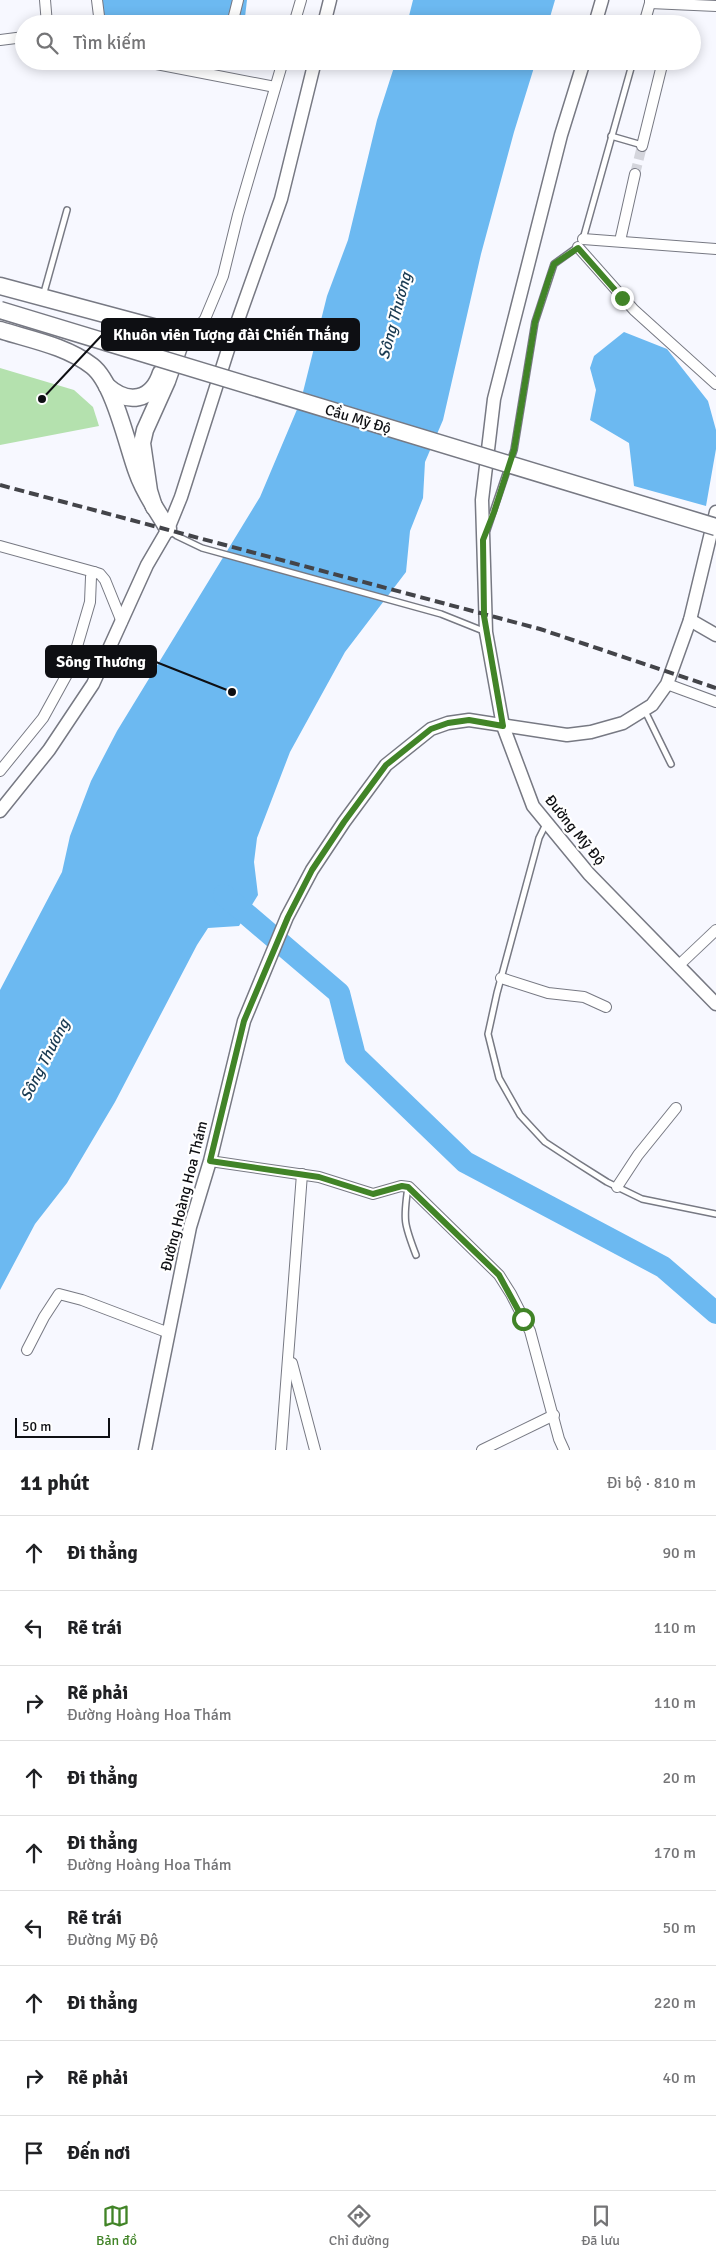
<!DOCTYPE html>
<html lang="vi">
<meta charset="utf-8">
<style>
body{margin:0;font-family:Signika,sans-serif;background:#f2f2f2;color:#202124}
.scale{position:absolute;left:15px;bottom:12px;width:95px;box-sizing:border-box;padding-left:5px;border:2px solid #0e0f13;border-top:0;font-size:14px;line-height:18px;white-space:nowrap;color:#0e0f13;-webkit-text-stroke:4px #fff;paint-order:stroke}
.stop{position:absolute;width:15px;height:15px;margin:-11px;border:4px solid #418427;border-radius:50%;background:#fff}
.stop.end{background:#418427;border-color:#fff;box-shadow:0 1px 5px #0008}
.list{margin:0;padding:0;list-style:none}
h2{display:flex;justify-content:space-between;align-items:center;height:65px;margin:0;padding:0 20px;font-size:21px}
h2 small{font-size:16px;font-weight:400;color:#757577}
.list li{display:grid;grid-template-columns:32px 1fr auto;gap:15px;align-items:center;box-sizing:border-box;height:75px;padding:0 20px;border-top:1px solid #e0e0e0}
.list b{display:block;font-size:19px;white-space:nowrap}
.list p{margin:0;font-size:16px;white-space:nowrap;color:#757577}
.list em{font-size:16px;font-style:normal;color:#757577}
.icon{flex:none;width:28px;height:28px;fill:none;stroke:currentColor;stroke-width:2;stroke-linecap:round;stroke-linejoin:round}
.map{position:relative;flex:none;width:716px;height:1450px;overflow:hidden}
.search{position:absolute;background:#fff;box-shadow:0 2px 12px #0003;left:15px;right:15px;top:15px;height:55px;display:flex;align-items:center;gap:12px;box-sizing:border-box;padding:0 18px;border-radius:28px;color:#757577;font-size:19px}
.sheet{height:740px;background:#fff}
nav{display:flex;justify-content:space-around;align-items:center;box-sizing:border-box;height:70px;border-top:1px solid #e0e0e0;background:#fff;font-size:14px;color:#757577}
nav a{display:grid;justify-items:center;gap:2px}
nav .on{color:#418427}
.map>svg:first-child{display:block}
</style>
<div class="map">
<svg width="716" height="1450" viewBox="0 0 716 1450">
<rect width="100%" height="100%" fill="#f7f8ff"/>
<polygon fill="#b4e1ae" points="0,368 74,390 93,407 99,426 0,445"/>
<g fill="#6cb9f1">
<polygon points="98,0 247,0 245,17 235,24 102,24"/>
<polygon points="413,0 555,0 548,24 407,24"/>
<polygon points="396,61 536,61 514,132 481,254 443,420 425,462 423,498 410,531 406,572 345,652 290,752 257,838 254,862 258,895 239,926 208,928 197,945 115,1102 67,1183 35,1224 0,1290 0,990 62,872 70,836 91,781 117,731 260,497 301,400 327,296 348,240 377,120"/>
<polygon points="624,332 667,349 708,401 716,430 716,449 706,506 634,486 629,443 590,420 596,390 590,368 594,356"/>
</g>
<g fill="none" stroke-linecap="round" stroke-linejoin="round">
<polyline stroke="#6cb9f1" stroke-width="22" points="224,895 339,993 355,1056 465,1162 663,1267 716,1313"/>
<polyline stroke="#d4d5dc" stroke-width="10" stroke-dasharray="10 5" stroke-linecap="butt" points="635,174 642,146"/>
<g stroke="#777983" stroke-width="8">
<g id="service">
<polyline points="611,136 642,145"/>
<polyline points="583,239 633,61"/>
<polyline points="43,296 67,210"/>
<polyline points="169,530 177,536 202,548 441,614 486,632"/>
<polyline points="487,530 514,450 535,322 554,264 579,246"/>
<polyline points="645,711 671,764"/>
<polyline points="546,824 539,838 497,993 488,1034 499,1078 520,1115 545,1142 577,1163 607,1182 642,1199 716,1214"/>
<path d="M408,1187C403,1220 404,1224 416,1255"/>
</g>
</g>
<g stroke="#777983" stroke-width="12">
<g id="minor">
<polyline points="45,0 47,24"/>
<polyline points="97,0 100,24"/>
<polyline points="650,0 650,3 716,6"/>
<polyline points="232,24 238,0"/>
<polyline points="294,24 301,0"/>
<polyline points="644,24 650,3"/>
<polyline points="0,40 24,37"/>
<polyline points="141,61 275,87"/>
<polyline points="642,146 663,61"/>
<polyline points="583,239 716,249"/>
<polyline points="620,241 635,174"/>
<polyline points="578,247 634,310 716,384"/>
<polyline points="183,335 196,330 205,319 223,276 238,215 283,61"/>
<polyline points="0,546 94,572"/>
<polyline points="667,684 716,702"/>
<polyline points="0,771 43,718 71,667 90,602 91,577 94,572 100,574 105,580 122,622"/>
<polyline points="678,966 716,930"/>
<polyline points="501,978 548,993 584,997 606,1007"/>
<polyline points="210,1161 319,1177 373,1194 401,1186 409,1187 499,1275 511,1294 530,1331 559,1439 564,1450"/>
<polyline points="617,1187 638,1155 676,1108"/>
<polyline points="27,1350 44,1317 59,1294 82,1300 169,1333"/>
<polyline points="292,1363 315,1450"/>
<polyline points="281,1450 302,1174"/>
<polyline points="482,1450 554,1415"/>
</g>
</g>
<g stroke="#777983" stroke-width="15">
<g id="tertiary">
<polyline points="324,24 330,0"/>
<polyline points="595,24 602,0"/>
<polyline points="584,61 561,135 494,399 482,500 486,632 503,726 533,806 589,874 716,1004"/>
<polyline points="690,620 716,635"/>
<polyline points="0,811 49,750 93,684 147,565 168,529 181,497 232,337 281,199 315,61"/>
<polyline points="145,1450 190,1227 210,1161 244,1021 287,917 312,870 344,822 386,765 431,729 448,723 469,720 567,735 591,732 623,723 652,705 667,684 690,620 716,512"/>
</g>
</g>
<g stroke="#777983" stroke-width="19">
<g id="primary">
<polyline points="0,286 183,335 167,381 145,430 142,443 149,491 154,507"/>
<path d="M0,330C32,340 66,346 92,366C114,383 127,445 137,472C144,493 157,510 168,529"/>
<path d="M107,386C128,405 152,401 161,373"/>
</g>
</g>
<use href="#service" stroke="#fff" stroke-width="5"/>
<use href="#minor" stroke="#fff" stroke-width="10"/>
<use href="#tertiary" stroke="#fff" stroke-width="12"/>
<use href="#primary" stroke="#fff" stroke-width="16"/>
<polyline stroke="#434449" stroke-width="4" stroke-dasharray="10 5" stroke-linecap="butt" points="0,485 540,629 716,688"/>
<g stroke="#777983" stroke-width="19" stroke-linecap="butt">
<polyline id="primary-bridge" points="0,310 716,527"/>
</g>
<use href="#primary-bridge" stroke="#fff" stroke-width="16"/>
</g>
<g fill="none" stroke-linecap="round" stroke-linejoin="round">
<polyline stroke="#418427" stroke-width="6" points="523,1319 499,1275 408,1187 402,1186 373,1194 319,1177 210,1161 244,1021 288,917 312,870 344,822 386,765 431,729 448,723 469,720 503,726 484,616 483,540 494,512 514,450 535,322 549,278 554,264 578,248 622,298"/>
</g>
<g text-anchor="middle" dominant-baseline="central" stroke-width="4.5" stroke-linejoin="round" paint-order="stroke">
<g font-size="15" fill="#0e0f13" stroke="#fff">
<text transform="translate(358 419) rotate(17)">Cầu Mỹ Độ</text>
<text transform="translate(575 830) rotate(51)">Đường Mỹ Độ</text>
<text transform="translate(184 1196) rotate(-76)">Đường Hoàng Hoa Thám</text>
</g>
<g font-size="16" font-style="italic" fill="#1a3b52" stroke="#fff">
<text transform="translate(395 316) rotate(-75)">Sông Thương</text>
<text transform="translate(45 1060) rotate(-63)">Sông Thương</text>
</g>
</g>
<path fill="none" stroke="#0e0f13" stroke-width="2" d="M42 399L102 335M232 692L156 662"/>
<g fill="#0e0f13" stroke="#fff" stroke-width="2">
<circle cx="42" cy="399" r="5"/>
<circle cx="232" cy="692" r="5"/>
</g>
<g fill="#0e0f13" stroke="#0e0f13" stroke-width="2">
<rect x="102" y="319" width="257" height="31" rx="5"/>
<rect x="46" y="646" width="110" height="31" rx="5"/>
</g>
<g font-size="16" text-anchor="middle" font-weight="bold" fill="#fff">
<text x="231" y="340">Khuôn viên Tượng đài Chiến Thắng</text>
<text x="101" y="667">Sông Thương</text>
</g>
</svg>
<div class="scale">50 m</div>
<div class="stop" style="left:523px;top:1319px"></div>
<div class="stop end" style="left:622px;top:298px"></div>
<div class="search"><svg class="icon" aria-label="search" viewBox="0 0 24 24"><circle cx="10" cy="10" r="6"/><path d="M15 15l6 6"/></svg>Tìm kiếm</div>
</div>
<section class="sheet">
<h2>11 phút<small>Đi bộ · 810 m</small></h2>
<ul class="list">
<li><svg class="icon" aria-label="ahead" viewBox="0 0 24 24"><path d="M12 20V5M6 11l6-6 6 6"/></svg><div><b>Đi thẳng</b></div><em>90 m</em></li>
<li><svg class="icon" aria-label="left" viewBox="0 0 24 24"><path d="M17 20v-9H6M10 6l-5 5 5 5"/></svg><div><b>Rẽ trái</b></div><em>110 m</em></li>
<li><svg class="icon" aria-label="right" viewBox="0 0 24 24"><path d="M7 20v-9h11M14 6l5 5-5 5"/></svg><div><b>Rẽ phải</b><p>Đường Hoàng Hoa Thám</p></div><em>110 m</em></li>
<li><svg class="icon" aria-label="ahead" viewBox="0 0 24 24"><path d="M12 20V5M6 11l6-6 6 6"/></svg><div><b>Đi thẳng</b></div><em>20 m</em></li>
<li><svg class="icon" aria-label="ahead" viewBox="0 0 24 24"><path d="M12 20V5M6 11l6-6 6 6"/></svg><div><b>Đi thẳng</b><p>Đường Hoàng Hoa Thám</p></div><em>170 m</em></li>
<li><svg class="icon" aria-label="left" viewBox="0 0 24 24"><path d="M17 20v-9H6M10 6l-5 5 5 5"/></svg><div><b>Rẽ trái</b><p>Đường Mỹ Độ</p></div><em>50 m</em></li>
<li><svg class="icon" aria-label="ahead" viewBox="0 0 24 24"><path d="M12 20V5M6 11l6-6 6 6"/></svg><div><b>Đi thẳng</b></div><em>220 m</em></li>
<li><svg class="icon" aria-label="right" viewBox="0 0 24 24"><path d="M7 20v-9h11M14 6l5 5-5 5"/></svg><div><b>Rẽ phải</b></div><em>40 m</em></li>
<li><svg class="icon" aria-label="arrive" viewBox="0 0 24 24"><path d="M6 21V4h12l-3 4 3 4H6"/></svg><div><b>Đến nơi</b></div></li>
</ul>
</section>
<nav>
<a class="on"><svg class="icon" aria-label="map" viewBox="0 0 24 24"><path d="M3 6l6-2 6 2 6-2v14l-6 2-6-2-6 2zM9 4v14M15 6v14"/></svg>Bản đồ</a>
<a><svg class="icon" aria-label="directions" viewBox="0 0 24 24"><path d="M12 3l9 9-9 9-9-9zM9 14v-3h6M13 9l2 2-2 2"/></svg>Chỉ đường</a>
<a><svg class="icon" aria-label="saved" viewBox="0 0 24 24"><path d="M7 4h10v16l-5-4-5 4z"/></svg>Đã lưu</a>
</nav>
